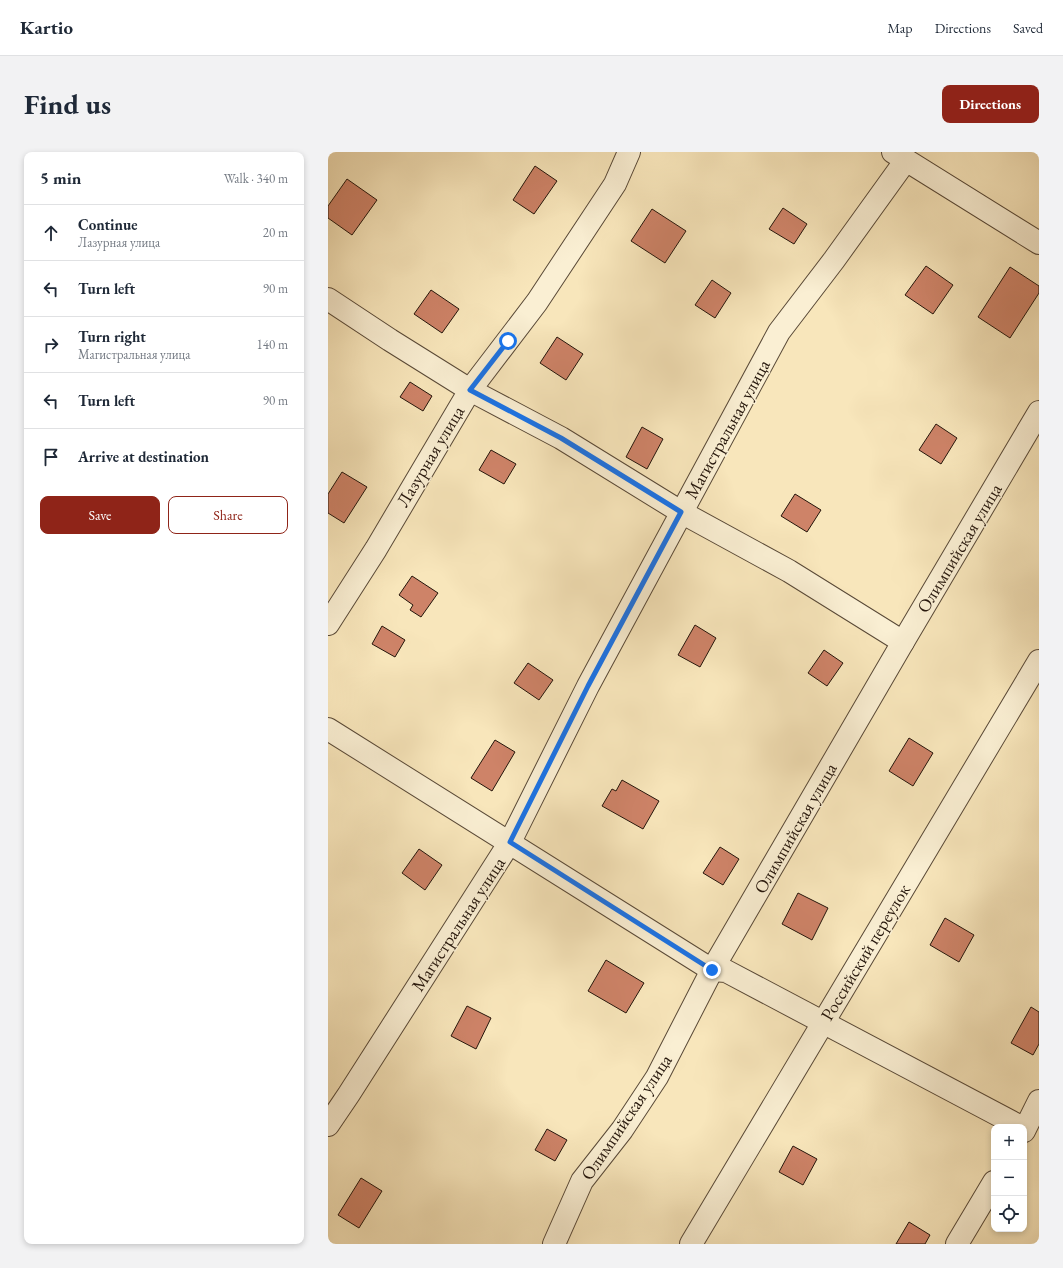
<!DOCTYPE html>
<meta charset="utf-8">
<style>
body{margin:0;font-family:"EB Garamond",serif;background:#f2f2f3;color:#1f2937}
.controls{position:absolute;right:12px;bottom:12px;display:grid;overflow:hidden;border-radius:8px;box-shadow:0 2px 6px #0003}
.controls button{width:36px;height:36px;display:grid;place-items:center;padding:0;border:0;border-bottom:1px solid #e0e1e3;background:#fff;color:#1f2937;font:20px sans-serif}
.stop{position:absolute;width:12px;height:12px;margin:-9px;border:3px solid #1a73e8;border-radius:50%;background:#fff}
.stop.end{background:#1a73e8;border-color:#fff;box-shadow:0 1px 4px #0008}
.list{margin:0;padding:0;list-style:none}
h2{display:flex;justify-content:space-between;align-items:center;height:52px;margin:0;padding:0 16px;font-size:17px}
h2 small{font-size:13px;font-weight:400;color:#747a83}
.list li{display:grid;grid-template-columns:26px 1fr auto;gap:12px;align-items:center;box-sizing:border-box;height:56px;padding:0 16px;border-top:1px solid #e0e1e3}
.list b{display:block;font-size:15px;white-space:nowrap}
.list p{margin:0;font-size:13px;white-space:nowrap;color:#747a83}
.list em{font-size:13px;font-style:normal;color:#747a83}
.actions{display:flex;gap:8px;padding:12px 16px}
.actions a{flex:1;padding:9px 0;border:1px solid #8f2418;border-radius:8px;text-align:center;font-size:14px;color:#8f2418}
.actions .main{background:#8f2418;color:#fff}
.icon{flex:none;width:22px;height:22px;fill:none;stroke:currentColor;stroke-width:2;stroke-linecap:round;stroke-linejoin:round}
.map{position:relative;flex:none;width:711px;height:1092px;overflow:hidden;border-radius:8px}
header{display:flex;align-items:center;gap:24px;box-sizing:border-box;height:56px;padding:0 20px;background:#fff;border-bottom:1px solid #e0e1e3}
header strong{font-size:19px}
nav{display:flex;gap:22px;margin-inline-start:auto;font-size:14px}
.intro{display:flex;align-items:center;justify-content:space-between;box-sizing:border-box;height:96px;padding:0 24px}
h1{margin:0;font-size:28px}
.button{padding:10px 18px;border-radius:8px;background:#8f2418;color:#fff;font-size:14px;font-weight:700}
main{display:flex;gap:24px;padding:0 24px}
aside{flex:1;background:#fff;border-radius:8px;box-shadow:0 2px 6px #0003}
.map>svg:first-child{display:block}
</style>
<header>
<strong>Kartio</strong>
<nav><a>Map</a><a>Directions</a><a>Saved</a></nav>
</header>
<div class="intro"><h1>Find us</h1><a class="button">Directions</a></div>
<main>
<aside>
<h2>5 min<small>Walk · 340 m</small></h2>
<ul class="list">
<li><svg class="icon" aria-label="ahead" viewBox="0 0 24 24"><path d="M12 20V5M6 11l6-6 6 6"/></svg><div><b>Continue</b><p>Лазурная улица</p></div><em>20 m</em></li>
<li><svg class="icon" aria-label="left" viewBox="0 0 24 24"><path d="M17 20v-9H6M10 6l-5 5 5 5"/></svg><div><b>Turn left</b></div><em>90 m</em></li>
<li><svg class="icon" aria-label="right" viewBox="0 0 24 24"><path d="M7 20v-9h11M14 6l5 5-5 5"/></svg><div><b>Turn right</b><p>Магистральная улица</p></div><em>140 m</em></li>
<li><svg class="icon" aria-label="left" viewBox="0 0 24 24"><path d="M17 20v-9H6M10 6l-5 5 5 5"/></svg><div><b>Turn left</b></div><em>90 m</em></li>
<li><svg class="icon" aria-label="arrive" viewBox="0 0 24 24"><path d="M6 21V4h12l-3 4 3 4H6"/></svg><div><b>Arrive at destination</b></div></li>
</ul>
<div class="actions"><a class="main">Save</a><a>Share</a></div>
</aside>
<div class="map">
<svg width="711" height="1092" viewBox="0 0 711 1092">
<rect width="100%" height="100%" fill="#f8e6bb"/>
<filter id="stains"><feTurbulence type="fractalNoise" baseFrequency=".005" numOctaves="4"/><feColorMatrix values="0 0 0 0 .2 0 0 0 0 .09 0 0 0 0 .02 0 0 0 .5 -.17"/></filter>
<radialGradient id="worn" r=".72"><stop offset=".6" stop-color="#630" stop-opacity="0"/><stop offset="1" stop-color="#630" stop-opacity=".3"/></radialGradient>
<g fill="#ce8368" stroke="#24150b">
<polygon points="207,14 229,29 206,62 185,48"/>
<polygon points="19,27 49,48 24,83 0,66 0,54"/>
<polygon points="455,56 479,72 466,92 441,77"/>
<polygon points="324,57 358,79 337,111 303,89"/>
<polygon points="598,114 625,133 605,162 577,143"/>
<polygon points="682,115 711,134 711,141 682,186 650,165"/>
<polygon points="384,128 403,141 387,166 367,153"/>
<polygon points="103,138 131,157 114,181 86,162"/>
<polygon points="229,185 255,202 238,228 212,211"/>
<polygon points="82,230 104,244 95,259 72,245"/>
<polygon points="608,272 629,286 613,312 591,298"/>
<polygon points="314,275 335,287 319,317 298,305"/>
<polygon points="163,298 188,312 176,332 151,318"/>
<polygon points="14,320 39,335 16,371 0,361 0,342"/>
<polygon points="467,342 493,358 479,380 453,364"/>
<polygon points="84,424 110,441 93,465 82,458 85,453 71,443"/>
<polygon points="367,473 388,486 372,515 350,503"/>
<polygon points="54,474 77,488 67,505 44,492"/>
<polygon points="496,498 515,511 499,534 480,521"/>
<polygon points="200,511 225,528 211,548 186,531"/>
<polygon points="581,586 605,601 585,634 561,619"/>
<polygon points="167,588 187,600 164,639 143,626"/>
<polygon points="294,628 331,649 315,677 274,654 284,637 288,639"/>
<polygon points="392,695 411,707 395,733 375,721"/>
<polygon points="91,697 114,713 97,738 74,721"/>
<polygon points="470,741 500,756 484,788 454,772"/>
<polygon points="617,766 646,783 631,810 602,793"/>
<polygon points="278,808 316,831 298,861 260,839"/>
<polygon points="139,854 163,866 148,897 123,884"/>
<polygon points="703,855 711,860 711,892 705,903 683,891"/>
<polygon points="219,977 239,988 227,1009 207,998"/>
<polygon points="465,994 489,1007 475,1033 451,1020"/>
<polygon points="33,1026 54,1039 31,1076 10,1063"/>
<polygon points="581,1070 602,1083 597,1092 568,1092"/>
</g>
<g fill="none" stroke-linecap="round" stroke-linejoin="round">
<g stroke="#594937" stroke-width="24">
<g id="street">
<polyline points="565,0 711,91"/>
<polyline points="0,147 62,188 142,238 233,286 353,360 461,419 575,490"/>
<polyline points="0,472 48,397 142,238 209,150 287,32 301,0"/>
<polyline points="0,577 384,818 398,819 693,975"/>
<polyline points="0,973 21,942 182,690 260,534 451,180 506,108 578,8"/>
<polyline points="696,979 711,949"/>
<polyline points="226,1092 254,1029 294,978 329,925 384,818 575,490 711,260"/>
<polyline points="363,1092 711,509"/>
<polyline points="629,1092 666,1030"/>
</g>
</g>
<use href="#street" stroke="#faefd3" stroke-width="22"/>
</g>
<g fill="none" stroke-linecap="round" stroke-linejoin="round">
<polyline stroke="#1a73e8" stroke-width="5" points="180,189 142,238 233,286 353,360 260,534 182,690 384,818"/>
</g>
<g text-anchor="middle" dominant-baseline="central" stroke-width="3" stroke-linejoin="round" paint-order="stroke">
<g font-size="18" fill="#24150b" stroke="#faefd3">
<text transform="translate(399 277) rotate(-61)">Магистральная улица</text>
<text transform="translate(102 304) rotate(-59)">Лазурная улица</text>
<text transform="translate(631 396) rotate(-59)">Олимпийская улица</text>
<text transform="translate(467 676) rotate(-60)">Олимпийская улица</text>
<text transform="translate(130 772) rotate(-57)">Магистральная улица</text>
<text transform="translate(537 800) rotate(-59)">Российский переулок</text>
<text transform="translate(298 965) rotate(-56)">Олимпийская улица</text>
</g>
</g>
<rect width="100%" height="100%" filter="url(#stains)"/>
<rect width="100%" height="100%" fill="url(#worn)"/>
</svg>
<div class="controls">
<button>+</button>
<button>−</button>
<button><svg class="icon" aria-label="locate" viewBox="0 0 24 24"><circle cx="12" cy="12" r="6"/><path d="M12 2v4M12 18v4M2 12h4M18 12h4"/></svg></button>
</div>
<div class="stop" style="left:180px;top:189px"></div>
<div class="stop end" style="left:384px;top:818px"></div>
</div>
</main>
